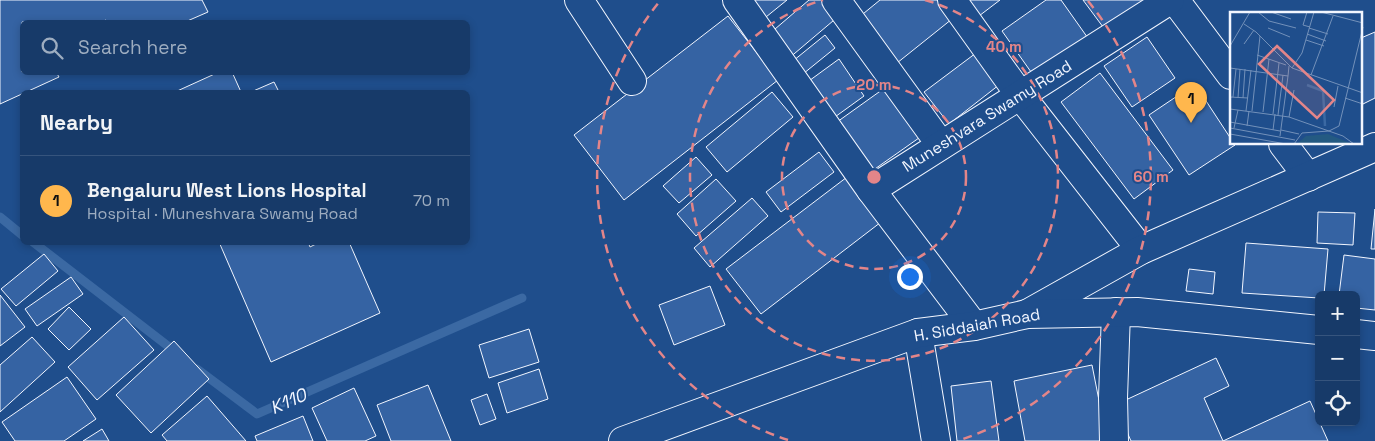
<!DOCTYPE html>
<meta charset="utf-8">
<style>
body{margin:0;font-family:"Space Grotesk",sans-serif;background:#20416f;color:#f1f3f6}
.controls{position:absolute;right:15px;bottom:15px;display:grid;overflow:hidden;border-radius:8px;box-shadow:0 2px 8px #0003}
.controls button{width:45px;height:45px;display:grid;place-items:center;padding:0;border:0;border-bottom:1px solid #36547d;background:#173a69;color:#f1f3f6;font:25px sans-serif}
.you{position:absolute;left:909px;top:276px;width:18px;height:18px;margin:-12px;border:4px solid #fff;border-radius:50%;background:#1a73e8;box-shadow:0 0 0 8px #1a73e833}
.badge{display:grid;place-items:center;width:32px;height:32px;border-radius:50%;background:#ffb74d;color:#111;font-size:16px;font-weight:700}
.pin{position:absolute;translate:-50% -41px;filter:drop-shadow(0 1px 2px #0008)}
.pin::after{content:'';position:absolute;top:26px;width:18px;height:15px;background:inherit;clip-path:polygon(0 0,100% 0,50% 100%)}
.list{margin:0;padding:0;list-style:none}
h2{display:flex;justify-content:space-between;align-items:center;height:65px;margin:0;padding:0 20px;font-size:21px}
h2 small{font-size:16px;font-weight:400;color:#9eadc0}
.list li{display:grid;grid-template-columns:32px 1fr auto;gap:15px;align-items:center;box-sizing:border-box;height:90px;padding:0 20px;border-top:1px solid #36547d}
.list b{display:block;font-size:19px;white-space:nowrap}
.list p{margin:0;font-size:16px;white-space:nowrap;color:#9eadc0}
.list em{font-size:16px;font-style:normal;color:#9eadc0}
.icon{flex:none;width:28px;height:28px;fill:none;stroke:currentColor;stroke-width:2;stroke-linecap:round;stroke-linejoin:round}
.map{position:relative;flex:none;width:1375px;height:441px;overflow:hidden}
.search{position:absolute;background:#173a69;box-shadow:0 2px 8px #0003;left:20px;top:20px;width:450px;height:55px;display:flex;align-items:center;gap:12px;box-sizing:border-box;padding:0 18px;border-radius:8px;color:#9eadc0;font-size:19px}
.panel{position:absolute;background:#173a69;box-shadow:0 2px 8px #0003;left:20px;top:90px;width:450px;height:155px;border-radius:8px}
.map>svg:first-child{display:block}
</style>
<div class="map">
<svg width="1375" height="441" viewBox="0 0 1375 441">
<rect width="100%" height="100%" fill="#1f4e8c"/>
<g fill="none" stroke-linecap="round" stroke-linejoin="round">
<g stroke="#3b69a3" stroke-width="9">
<polyline points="0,217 22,235"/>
<polyline points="33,242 177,353"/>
<polyline points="197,369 257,414 522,298"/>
</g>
</g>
<g fill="#3563a3" stroke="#f2f6ff">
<polygon points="0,0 202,0 208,12 185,22 107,22 106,20 101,22 22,22 22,72 56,72 59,77 0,104"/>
<polygon points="753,0 787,0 766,17"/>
<polygon points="809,0 827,0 840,15 788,59 768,35"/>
<polygon points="880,0 937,0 952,19 892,67 858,18"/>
<polygon points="961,0 1000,0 975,19"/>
<polygon points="1046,0 1061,0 1090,41 1036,79 1002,31"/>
<polygon points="1083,0 1149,0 1106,31"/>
<polygon points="728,16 778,80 624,200 574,135"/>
<polygon points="1375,32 1375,98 1361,105 1361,38"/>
<polygon points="825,35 835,48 798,78 788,65"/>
<polygon points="1147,37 1175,78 1132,107 1104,66"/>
<polygon points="980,50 1004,81 949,124 924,92"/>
<polygon points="839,59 864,96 828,122 802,86"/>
<polygon points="219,72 232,72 241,92 175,92"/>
<polygon points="1100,73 1173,170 1134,199 1061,102"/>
<polygon points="274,82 279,92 251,92"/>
<polygon points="1195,84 1231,139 1231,144 1235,145 1189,175 1149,115"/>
<polygon points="886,87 926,133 872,171 837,122"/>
<polygon points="772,92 793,117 727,172 706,147"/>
<polygon points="819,152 834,172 781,212 766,192"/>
<polygon points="696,157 712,175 679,203 663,186"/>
<polygon points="851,174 885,219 761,314 726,269"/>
<polygon points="716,179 736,201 696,236 677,214"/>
<polygon points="752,198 768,216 710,267 694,248"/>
<polygon points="1375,209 1375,249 1371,249"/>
<polygon points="1318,212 1355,213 1353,245 1317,243"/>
<polygon points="219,242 308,242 310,247 320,242 349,242 380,313 271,362"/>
<polygon points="1246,243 1328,249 1324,295 1319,295 1319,298 1242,293"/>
<polygon points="44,254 58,271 16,306 1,289"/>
<polygon points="1344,255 1375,259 1375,310 1356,308 1356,295 1339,295"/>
<polygon points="1189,269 1215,272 1213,294 1186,291"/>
<polygon points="71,277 83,294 37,326 25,309"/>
<polygon points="710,286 725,325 674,345 659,305"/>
<polygon points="0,295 25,327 0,346"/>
<polygon points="69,307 91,329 69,350 48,329"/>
<polygon points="124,317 154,350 97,400 68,367"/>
<polygon points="529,329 539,362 489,378 479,345"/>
<polygon points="32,337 55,362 0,412 0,365"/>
<polygon points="174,341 209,379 151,433 116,395"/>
<polygon points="1216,358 1229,386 1204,398 1223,441 1310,401 1328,441 1131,441 1115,405"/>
<polygon points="1092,365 1107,441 1025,441 1014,381"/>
<polygon points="539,369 548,399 507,413 498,383"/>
<polygon points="67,377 96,419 64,441 15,441 2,422"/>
<polygon points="991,381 999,441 957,441 951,386"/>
<polygon points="428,385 451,441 391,441 377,405"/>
<polygon points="354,388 376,436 365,441 327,441 312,408"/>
<polygon points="487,394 496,419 480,425 471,400"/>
<polygon points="207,396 246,441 167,441 162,435"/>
<polygon points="303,416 313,441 257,441 255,436"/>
<polygon points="102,429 109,441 83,441"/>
</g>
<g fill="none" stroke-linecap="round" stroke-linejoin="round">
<g stroke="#f2f6ff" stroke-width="30">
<g id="minor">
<polyline points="579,0 632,81"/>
<polyline points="737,0 871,190"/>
<polyline points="836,0 941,145"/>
<polyline points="952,0 1020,95 1141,250"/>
<polyline points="1175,0 1231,75"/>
<polyline points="1283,144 1308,177"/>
<polyline points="1027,314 1141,250 1375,147"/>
<polyline points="974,326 871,190 1170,0"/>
<polyline points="918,333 936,441"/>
<polyline points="1114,441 1113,398 1116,312"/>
</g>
</g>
<g stroke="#f2f6ff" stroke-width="30">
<g id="major">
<polyline points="1356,334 1375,336"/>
<polyline points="623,441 918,333 974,326 1027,314 1137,312 1319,330"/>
</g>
</g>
<use href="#minor" stroke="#1f4e8c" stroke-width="28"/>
<use href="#major" stroke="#1f4e8c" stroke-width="28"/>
</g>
<g fill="none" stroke="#e38589" stroke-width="2.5" stroke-dasharray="9 6">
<circle cx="874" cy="177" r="92"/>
<path d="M925 0A184 184 0 1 1 823 0"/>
<path d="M788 440A277 277 0 0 1 660 1M1088 1A277 277 0 0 1 960 440"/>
</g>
<g text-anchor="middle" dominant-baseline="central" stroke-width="4" stroke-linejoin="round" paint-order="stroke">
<g font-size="16" fill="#f2f6ff" stroke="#1f4e8c">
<text transform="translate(987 116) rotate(-32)">Muneshvara Swamy Road</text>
<text transform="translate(977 325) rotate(-10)">H. Siddaiah Road</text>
</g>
<g font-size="18" font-style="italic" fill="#f2f6ff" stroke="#1f4e8c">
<text transform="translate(288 401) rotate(-24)">K110</text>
</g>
</g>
<g transform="translate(1230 12)">
<rect width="132" height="132" fill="#1f4e8c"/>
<path d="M98,122L122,132H67L76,124Z" fill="#245a82"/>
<path fill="none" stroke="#3b69a3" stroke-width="2.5" d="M77,73L93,79L95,114"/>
<path fill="none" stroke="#7391ba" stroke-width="1" d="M28,0L39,9L66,16M41,0L61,7M77,0L73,13L80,15M91,0L133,11M14,12L26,20L62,56L133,81M38,16L60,25M79,16L98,22M77,22L96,29M76,28L94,34M14,32L24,18M0,34L20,0M27,43L56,53M0,56L58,64L59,54M62,56L72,41L84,0M81,63L103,4M0,85L18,86M3,85L6,57M8,86L10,57M13,86L15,57M115,86L133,92M104,95L108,74M0,97L59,105L113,124L124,132M16,99L21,58M22,99L30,24M33,100L39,47M43,102L49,51M48,103L53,63M59,105L64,78M0,110L50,119M17,114L19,99M109,114L133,15M0,116L65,128M4,116L8,98M43,118L45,102M51,118L69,122M0,122L56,132M50,124L58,64M64,132L72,121L99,119L109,114"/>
<path fill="#e38589" fill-opacity="0.15" stroke="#e38589" stroke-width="2.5" d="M47,34L104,88L87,106L29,52Z"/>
<rect width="132" height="132" fill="none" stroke="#f2f6ff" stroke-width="2.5"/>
</g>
<circle cx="874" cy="177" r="8" fill="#e38589" stroke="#1f4e8c" stroke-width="2.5"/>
<g font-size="15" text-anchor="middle" font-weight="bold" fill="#e38589" stroke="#1f4e8c" stroke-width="4" stroke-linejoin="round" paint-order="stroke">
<text x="1004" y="52">40 m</text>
<text x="874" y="90">20 m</text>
<text x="1151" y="182">60 m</text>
</g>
</svg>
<div class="controls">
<button>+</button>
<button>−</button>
<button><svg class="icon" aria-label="locate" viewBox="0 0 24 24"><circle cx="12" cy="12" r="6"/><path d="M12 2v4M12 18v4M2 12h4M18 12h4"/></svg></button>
</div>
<div class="you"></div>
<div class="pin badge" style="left:1191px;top:123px">1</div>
<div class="search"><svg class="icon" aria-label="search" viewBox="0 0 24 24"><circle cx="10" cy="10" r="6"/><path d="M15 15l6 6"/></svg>Search here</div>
<section class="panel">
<h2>Nearby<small></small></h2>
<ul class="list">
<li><span class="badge">1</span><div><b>Bengaluru West Lions Hospital</b><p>Hospital · Muneshvara Swamy Road</p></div><em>70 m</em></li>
</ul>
</section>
</div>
